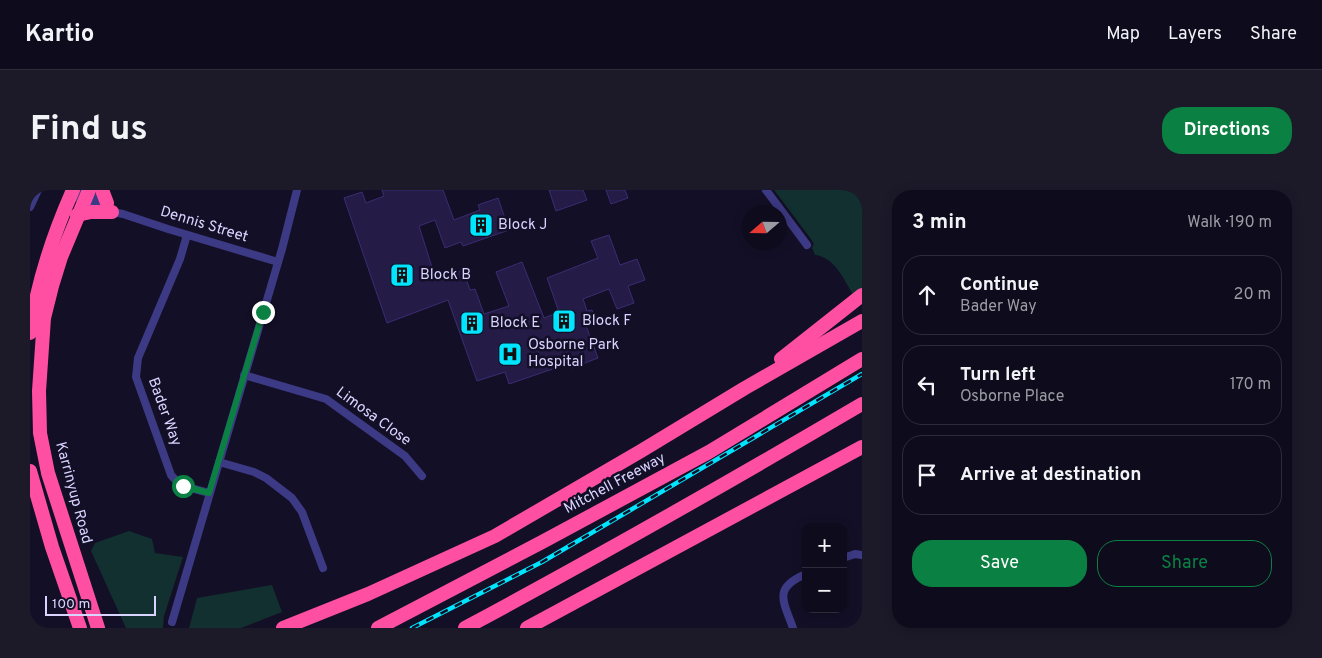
<!DOCTYPE html>
<meta charset="utf-8">
<style>
body{margin:0;font-family:Overpass,sans-serif;background:#1c1929;color:#f1f3f6}
.controls{position:absolute;right:15px;bottom:15px;display:grid;overflow:hidden;border-radius:10px;box-shadow:0 2px 12px #0003}
.controls button{width:45px;height:45px;display:grid;place-items:center;padding:0;border:0;border-bottom:1px solid #2e2b3b;background:#0e0b1c;color:#f1f3f6;font:25px sans-serif}
.compass{position:absolute;left:712px;top:15px;width:45px;height:45px;border-radius:50%;background:#0e0b1c;box-shadow:0 2px 12px #0003;rotate:250deg}
.scale{position:absolute;left:15px;bottom:12px;width:111px;box-sizing:border-box;padding-left:5px;border:2px solid #d9d4ff;border-top:0;font-size:14px;line-height:18px;white-space:nowrap;color:#d9d4ff;-webkit-text-stroke:4px #130f26;paint-order:stroke}
.stop{position:absolute;width:15px;height:15px;margin:-11px;border:4px solid #0b8043;border-radius:50%;background:#fff}
.stop.end{background:#0b8043;border-color:#fff;box-shadow:0 1px 5px #0008}
.list{margin:0;padding:0;list-style:none}
h2{display:flex;justify-content:space-between;align-items:center;height:65px;margin:0;padding:0 20px;font-size:21px}
h2 small{font-size:16px;font-weight:400;color:#9b9ba3}
.list li{display:grid;grid-template-columns:32px 1fr auto;gap:15px;align-items:center;box-sizing:border-box;height:80px;margin:0 10px 10px;padding:0 10px;border:1px solid #2e2b3b;border-radius:20px}
.list b{display:block;font-size:19px;white-space:nowrap}
.list p{margin:0;font-size:16px;white-space:nowrap;color:#9b9ba3}
.list em{font-size:16px;font-style:normal;color:#9b9ba3}
.actions{display:flex;gap:10px;padding:15px 20px}
.actions a{flex:1;padding:11px 0;border:1px solid #0b8043;border-radius:20px;text-align:center;font-size:18px;color:#0b8043}
.actions .main{background:#0b8043;color:#fff}
.icon{flex:none;width:28px;height:28px;fill:none;stroke:currentColor;stroke-width:2;stroke-linecap:round;stroke-linejoin:round}
.map{position:relative;flex:none;width:832px;height:438px;overflow:hidden;border-radius:20px}
header{display:flex;align-items:center;gap:30px;box-sizing:border-box;height:70px;padding:0 25px;background:#0e0b1c;border-bottom:1px solid #2e2b3b}
header strong{font-size:24px}
nav{display:flex;gap:28px;margin-inline-start:auto;font-size:18px}
.intro{display:flex;align-items:center;justify-content:space-between;box-sizing:border-box;height:120px;padding:0 30px}
h1{margin:0;font-size:35px}
.button{padding:12px 22px;border-radius:20px;background:#0b8043;color:#fff;font-size:18px;font-weight:700}
main{display:flex;gap:30px;padding:0 30px}
aside{flex:1;background:#0e0b1c;border-radius:20px;box-shadow:0 2px 12px #0003}
.map>svg:first-child{display:block}
</style>
<header>
<strong>Kartio</strong>
<nav><a>Map</a><a>Layers</a><a>Share</a></nav>
</header>
<div class="intro"><h1>Find us</h1><a class="button">Directions</a></div>
<main>
<div class="map">
<svg width="832" height="438" viewBox="0 0 832 438">
<rect width="100%" height="100%" fill="#130f26"/>
<g fill="#12302f">
<path d="M744,0H832V99L824,106C814,90 805,67 785,65L782,58L784,54L781,49Z"/>
<polygon points="99,341 122,349 125,363 153,367 134,426 133,438 96,438 61,361 65,353"/>
<polygon points="242,395 252,422 211,438 159,438 167,408"/>
</g>
<g fill="#241b47" stroke="#3b2d73">
<polygon points="352,0 413,0 424,30 450,20 448,15 468,8 479,40 433,56 431,52 415,58 405,30 389,36 406,90 433,80 440,100 445,99 454,124 479,116 466,82 492,72 514,128 529,122 517,88 568,68 561,51 579,45 590,75 607,69 615,90 598,96 604,113 587,119 579,99 553,109 557,121 562,120 566,129 555,133 568,168 542,178 540,173 479,194 475,182 447,191 418,110 357,133 314,8 332,2 336,13 354,6"/>
<polygon points="519,0 553,0 557,10 526,21"/>
<polygon points="576,0 595,0 598,8 581,14"/>
</g>
<g fill="none" stroke-linecap="round" stroke-linejoin="round">
<g stroke="#3d3a85" stroke-width="8">
<polyline points="49,0 76,13"/>
<polyline points="736,0 777,55"/>
<polyline points="41,5 82,22 93,24 138,39 248,72"/>
<polyline points="0,17 8,0"/>
<path d="M157,45L150,69L108,168L106,187L141,285C150,297 165,299 179,303"/>
<polyline points="214,185 296,209 375,266 392,286"/>
<polyline points="189,272 224,282 236,288 262,308 272,322 293,378"/>
<polyline points="813,368 825,364 832,365"/>
<polyline points="142,432 252,59 267,0"/>
<path d="M763,438C753,410 743,398 776,384"/>
</g>
<g stroke="#ff4fa3" stroke-width="14">
<polyline points="59,0 31,67 22,96 14,128 9,201 10,243 18,283 68,438"/>
<polyline points="72,0 77,13"/>
<polyline points="47,25 61,22 82,22"/>
<path d="M0,143C7,94 23,45 43,0"/>
<polyline points="751,169 832,105"/>
<polyline points="0,281 22,357 50,438"/>
<polyline points="253,438 338,404 465,346 611,261 715,198 832,131"/>
<polyline points="348,438 514,351 679,262 832,169"/>
<path d="M435,438C569,366 701,291 832,214"/>
<polyline points="497,438 832,257"/>
</g>
<g stroke="#00e5ff" stroke-width="4.5">
<polyline id="rail" points="382,438 512,372 832,184"/>
</g>
<use href="#rail" stroke="#130f26" stroke-width="2.5" stroke-dasharray="8" stroke-linecap="butt"/>
</g>
<g fill="none" stroke-linecap="round" stroke-linejoin="round">
<polyline stroke="#0b8043" stroke-width="6" points="153,296 179,303 233,122"/>
</g>
<defs>
<g id="building-square" transform="scale(1.25)"><rect x="-9" y="-9" width="18" height="18" rx="4" fill="#00e5ff" stroke="#130f26"/><path d="M-4-6H4V6H1V3H-1V6H-4ZM-2.5-4.3h1.7v1.8h-1.7ZM.8-4.3h1.7v1.8H.8ZM-2.5-1h1.7V.8h-1.7ZM.8-1h1.7V.8H.8Z" fill="#111"/></g>
<g id="hospital-square" transform="scale(1.25)"><rect x="-9" y="-9" width="18" height="18" rx="4" fill="#00e5ff" stroke="#130f26"/><path d="M-5-5h3v3.5h4V-5h3V5h-3V1.5h-4V5h-3Z" fill="#111"/></g>
</defs>
<g fill-rule="evenodd">
<use href="#building-square" x="451" y="35"/>
<use href="#building-square" x="372" y="85"/>
<use href="#building-square" x="534" y="131"/>
<use href="#building-square" x="442" y="133"/>
<use href="#hospital-square" x="480" y="164"/>
</g>
<g text-anchor="middle" dominant-baseline="central" stroke-width="5" stroke-linejoin="round" paint-order="stroke">
<g font-size="15" fill="#d9d4ff" stroke="#130f26">
<text transform="translate(174 35) rotate(17)">Dennis Street</text>
<text transform="translate(134 222) rotate(70)">Bader Way</text>
<text transform="translate(343 227) rotate(36)">Limosa Close</text>
<text transform="translate(585 294) rotate(-28)">Mitchell Freeway</text>
<text transform="translate(43 303) rotate(75)">Karrinyup Road</text>
</g>
<g font-size="15" fill="#d9d4ff" stroke="#130f26" text-anchor="start">
<text x="468" y="35">Block J</text>
<text x="390" y="85">Block B</text>
<text x="552" y="131">Block F</text>
<text x="460" y="133">Block E</text>
<text x="498" y="155">Osborne Park<tspan x="498" dy="17">Hospital</tspan></text>
</g>
</g>
</svg>
<div class="controls">
<button>+</button>
<button>−</button>
</div>
<svg class="compass" viewBox="-18 -18 36 36"><path d="M0-13l5 13h-10z" fill="#e53935"/><path d="M0 13l5-13h-10z" fill="#9b9ba3"/></svg>
<div class="scale">100 m</div>
<div class="stop" style="left:153px;top:296px"></div>
<div class="stop end" style="left:233px;top:122px"></div>
</div>
<aside>
<h2>3 min<small>Walk · 190 m</small></h2>
<ul class="list">
<li><svg class="icon" aria-label="ahead" viewBox="0 0 24 24"><path d="M12 20V5M6 11l6-6 6 6"/></svg><div><b>Continue</b><p>Bader Way</p></div><em>20 m</em></li>
<li><svg class="icon" aria-label="left" viewBox="0 0 24 24"><path d="M17 20v-9H6M10 6l-5 5 5 5"/></svg><div><b>Turn left</b><p>Osborne Place</p></div><em>170 m</em></li>
<li><svg class="icon" aria-label="arrive" viewBox="0 0 24 24"><path d="M6 21V4h12l-3 4 3 4H6"/></svg><div><b>Arrive at destination</b></div></li>
</ul>
<div class="actions"><a class="main">Save</a><a>Share</a></div>
</aside>
</main>
